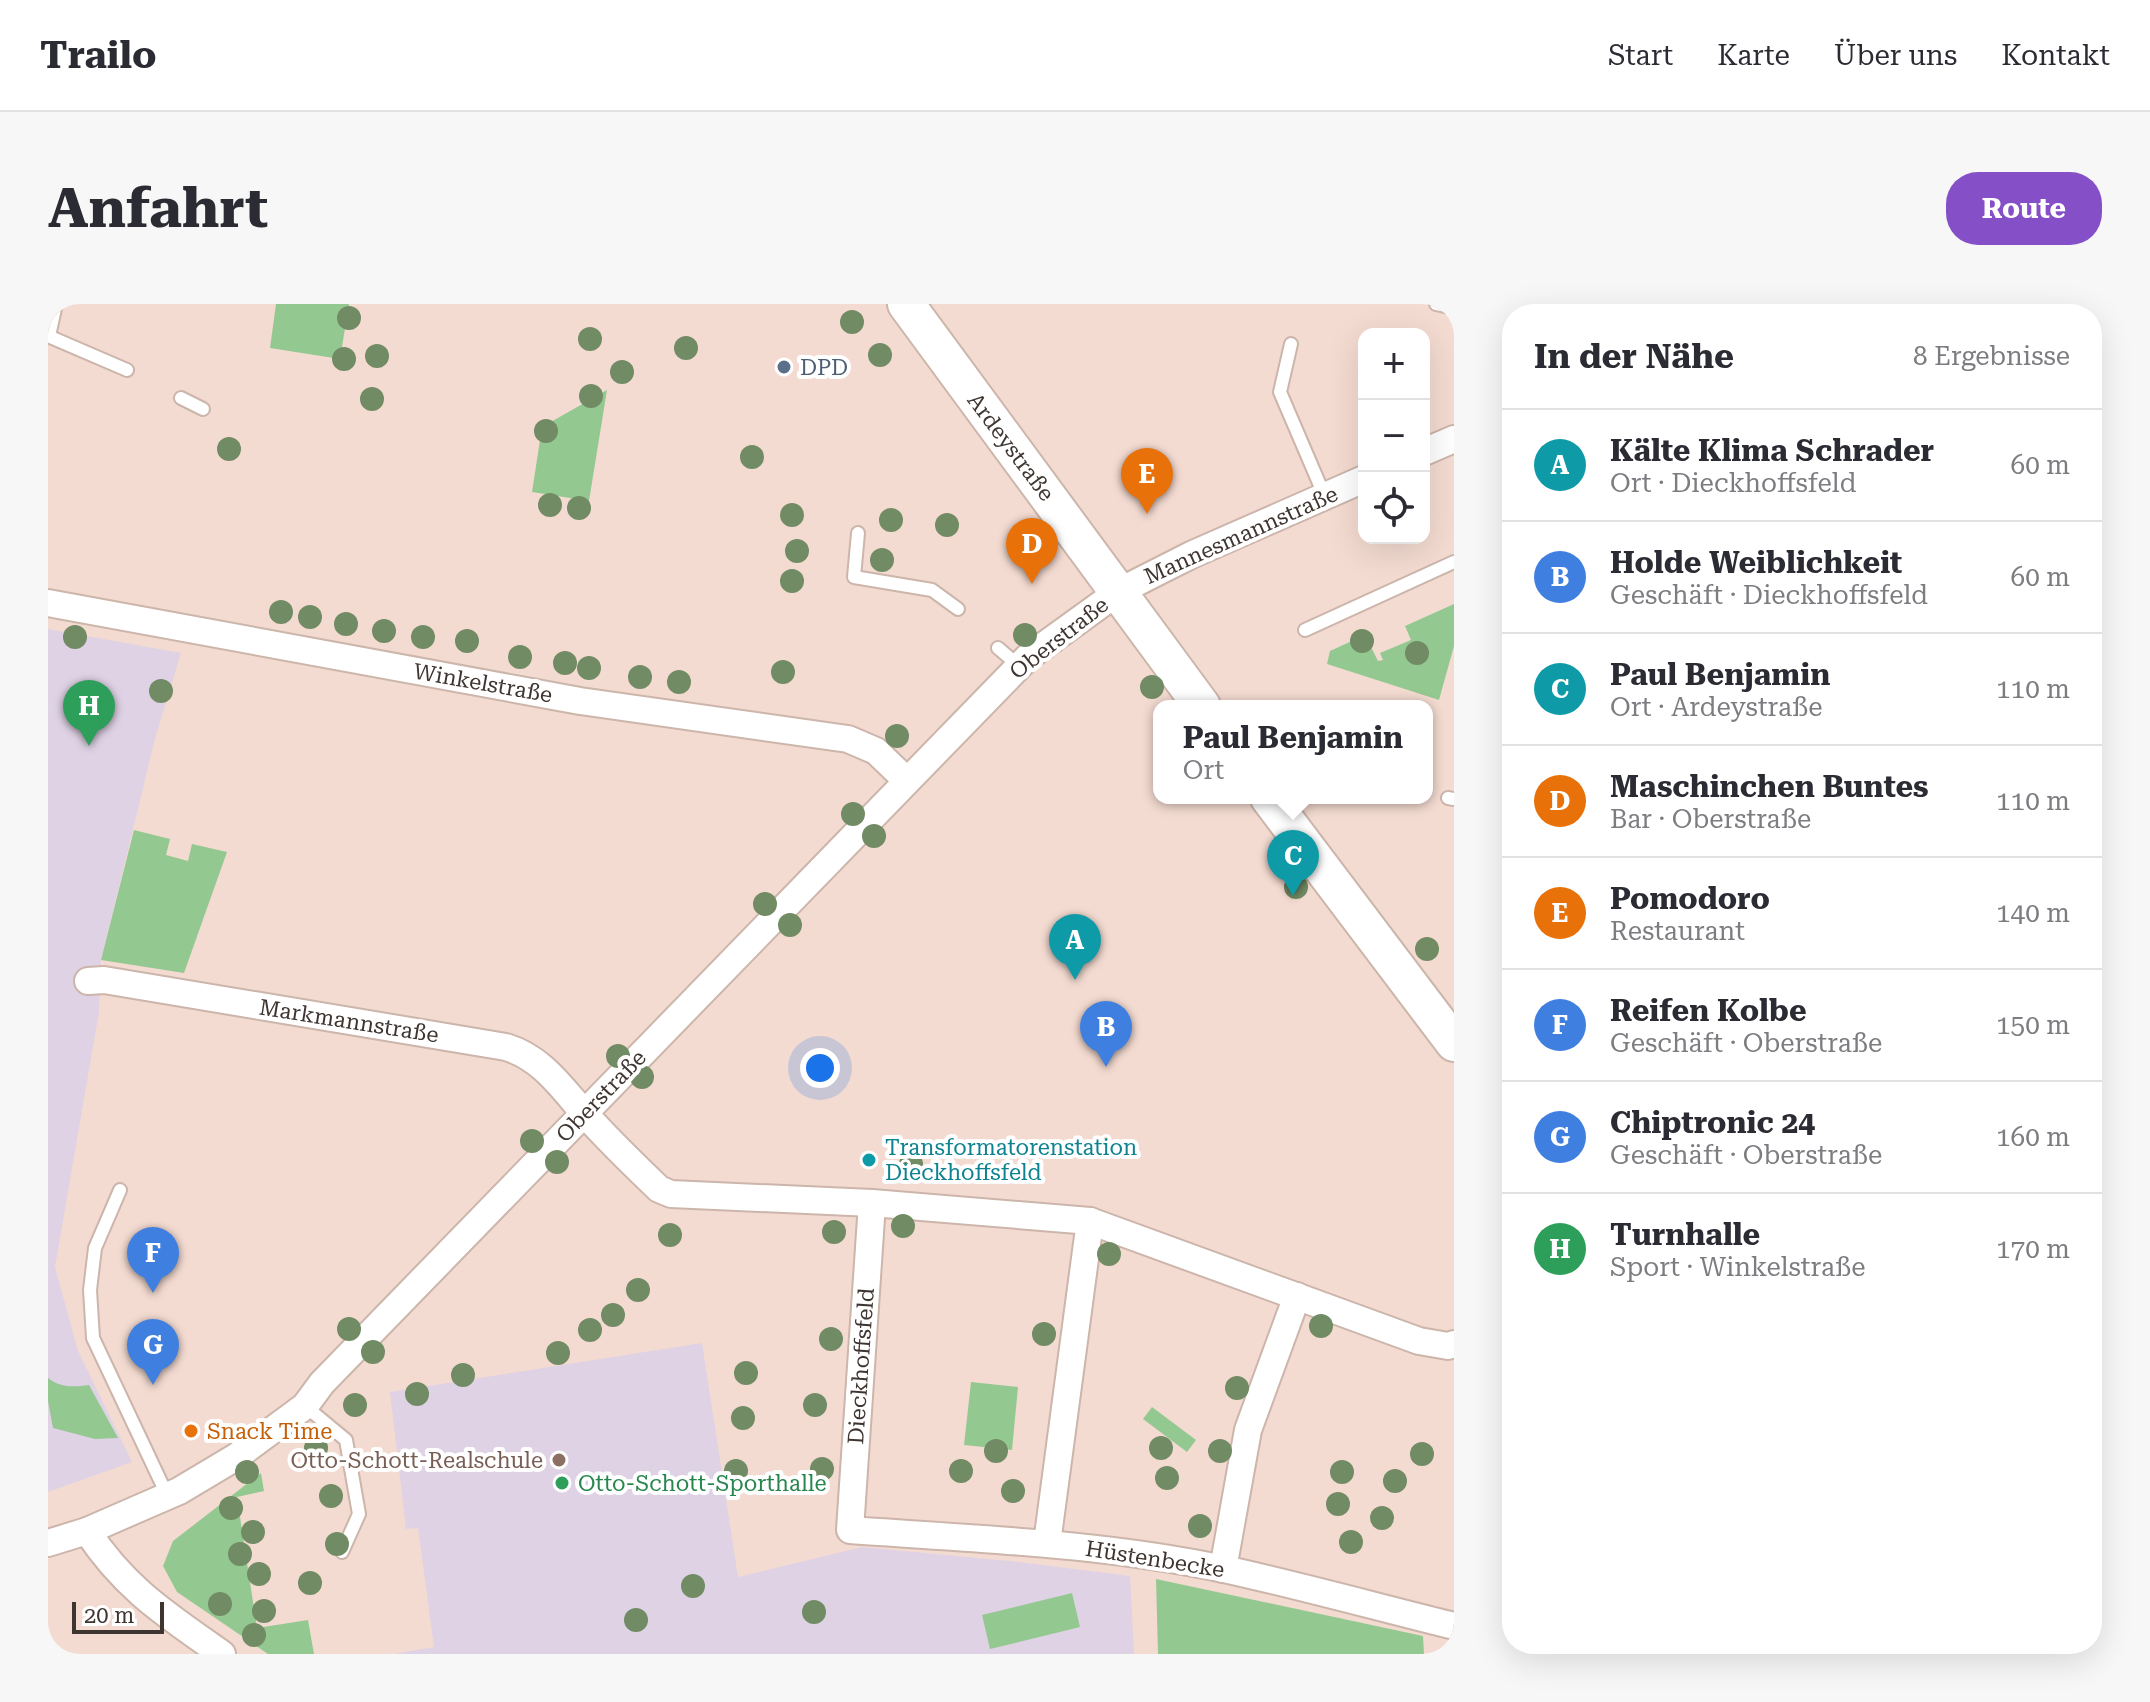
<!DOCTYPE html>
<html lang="de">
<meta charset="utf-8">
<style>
body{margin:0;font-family:"Roboto Serif",serif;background:#f7f7f7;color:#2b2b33}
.controls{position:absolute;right:24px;top:24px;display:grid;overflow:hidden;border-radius:16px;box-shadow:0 8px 32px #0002}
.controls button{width:72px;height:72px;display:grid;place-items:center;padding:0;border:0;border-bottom:2px solid #e1e1e2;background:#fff;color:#2b2b33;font:40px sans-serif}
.scale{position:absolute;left:24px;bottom:20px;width:92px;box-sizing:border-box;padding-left:8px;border:4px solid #3e3531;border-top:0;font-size:22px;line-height:28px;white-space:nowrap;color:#3e3531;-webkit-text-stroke:6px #fff;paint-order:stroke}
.you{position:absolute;left:772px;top:764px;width:28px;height:28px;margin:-20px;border:6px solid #fff;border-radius:50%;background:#1a73e8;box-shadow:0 0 0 12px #1a73e833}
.badge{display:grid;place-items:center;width:52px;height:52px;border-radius:50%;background:#854fc7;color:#fff;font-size:26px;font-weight:700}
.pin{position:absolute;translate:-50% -66px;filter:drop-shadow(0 2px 4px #0008)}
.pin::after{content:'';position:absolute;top:42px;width:28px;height:24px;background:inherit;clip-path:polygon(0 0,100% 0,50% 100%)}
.popup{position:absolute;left:1105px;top:396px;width:280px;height:104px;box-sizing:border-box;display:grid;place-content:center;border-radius:16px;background:#fff;filter:drop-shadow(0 2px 6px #0005);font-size:26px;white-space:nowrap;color:#7c7c81}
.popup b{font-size:30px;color:#2b2b33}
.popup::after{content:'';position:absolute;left:50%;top:100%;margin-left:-16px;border:16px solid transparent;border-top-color:#fff}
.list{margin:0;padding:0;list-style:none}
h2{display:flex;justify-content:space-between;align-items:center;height:104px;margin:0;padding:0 32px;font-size:34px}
h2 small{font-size:26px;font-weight:400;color:#7c7c81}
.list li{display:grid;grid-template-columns:52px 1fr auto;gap:24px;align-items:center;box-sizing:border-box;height:112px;padding:0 32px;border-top:2px solid #e1e1e2}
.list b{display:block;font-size:30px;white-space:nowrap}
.list p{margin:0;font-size:26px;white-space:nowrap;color:#7c7c81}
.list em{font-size:26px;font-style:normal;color:#7c7c81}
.icon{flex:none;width:44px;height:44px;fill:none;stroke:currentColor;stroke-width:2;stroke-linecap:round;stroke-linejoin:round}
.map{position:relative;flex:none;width:1406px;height:1350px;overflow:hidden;border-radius:32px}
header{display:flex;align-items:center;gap:48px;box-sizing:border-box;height:112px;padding:0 40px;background:#fff;border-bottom:2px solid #e1e1e2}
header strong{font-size:38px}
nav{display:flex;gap:44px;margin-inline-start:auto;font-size:28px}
.intro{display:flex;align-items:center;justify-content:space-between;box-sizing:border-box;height:192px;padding:0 48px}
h1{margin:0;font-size:56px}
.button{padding:20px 36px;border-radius:32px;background:#854fc7;color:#fff;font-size:28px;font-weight:700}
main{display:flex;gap:48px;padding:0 48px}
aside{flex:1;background:#fff;border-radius:32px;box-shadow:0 8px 32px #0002}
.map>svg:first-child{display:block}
</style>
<header>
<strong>Trailo</strong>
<nav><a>Start</a><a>Karte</a><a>Über uns</a><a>Kontakt</a></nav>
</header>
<div class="intro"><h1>Anfahrt</h1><a class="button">Route</a></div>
<main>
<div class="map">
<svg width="1406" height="1350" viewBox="0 0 1406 1350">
<rect width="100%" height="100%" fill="#f4dbd1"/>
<g fill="#dfd2e5">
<polygon points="0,325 133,349 108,431 53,656 51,708 7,963 30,1047 84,1158 0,1188"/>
<polygon points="654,1039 690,1273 814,1243 961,1257 1082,1272 1086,1350 346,1350 386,1343 370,1224 358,1225 342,1088"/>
</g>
<g fill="#94c891">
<polygon points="228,0 301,0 292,55 222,44"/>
<polygon points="559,86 541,197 484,188 494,123"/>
<polygon points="1406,300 1406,342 1391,396 1279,360 1282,347 1317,331 1330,357 1335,356 1332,349 1363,336 1357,322"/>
<polygon points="86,526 122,535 118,551 140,557 144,540 179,548 136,669 53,656"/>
<path d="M0,1074C13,1084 25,1083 41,1081L70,1134L47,1135L5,1124L0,1097Z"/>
<polygon points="923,1078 970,1083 964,1146 916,1141"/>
<polygon points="1104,1103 1148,1136 1139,1148 1095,1115"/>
<polygon points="213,1169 216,1187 189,1193 209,1324 260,1316 266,1350 220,1350 129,1288 115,1262 125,1237"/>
<polygon points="1108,1275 1375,1332 1376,1350 1110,1350"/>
<polygon points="1024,1289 1032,1323 942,1345 934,1311"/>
</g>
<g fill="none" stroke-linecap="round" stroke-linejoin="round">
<g stroke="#ccb5aa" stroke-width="16">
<g id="lane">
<polyline points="1388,0 1406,4"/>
<polyline points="0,32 79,66"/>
<polyline points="1,32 8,0"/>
<polyline points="1243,40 1232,88 1277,193"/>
<polyline points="133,94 155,105"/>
<polyline points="810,229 806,273 884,286 910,305"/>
<polyline points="1257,326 1406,258"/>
<polyline points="950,344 971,362"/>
<polyline points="1400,494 1406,495"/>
<polyline points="72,886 47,944 42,986 45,1034 120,1193"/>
<polyline points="257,1102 298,1136 311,1210 294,1248"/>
</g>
</g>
<g stroke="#ccb5aa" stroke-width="30">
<g id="street">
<polyline points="1376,148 1406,135"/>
<polyline points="0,299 532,397 800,435 828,447 858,476"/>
<path d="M40,677L56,676L458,743C494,754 513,783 537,810C560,836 586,861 611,885L623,890L824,899L1042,917L1371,1037L1400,1042L1406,1040"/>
<path d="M824,899L802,1226C927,1235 1053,1239 1176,1265C1253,1282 1329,1303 1406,1322"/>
<path d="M39,1227C77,1285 119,1311 174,1350"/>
<polyline points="0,1239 39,1227 131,1187 188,1153 257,1102 274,1079 980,353 1070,288 1143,251 1316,175"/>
<polyline points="999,1239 1042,917"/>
<polyline points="1175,1265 1200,1126 1249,992"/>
</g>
</g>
<g stroke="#ccb5aa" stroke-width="40">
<g id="secondary">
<polyline points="858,0 1154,402"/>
<polyline points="1221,494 1406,739"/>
</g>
</g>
<use href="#lane" stroke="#fff" stroke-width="12"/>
<use href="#street" stroke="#fff" stroke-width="26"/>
<use href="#secondary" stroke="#fff" stroke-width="36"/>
</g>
<g fill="#718b64">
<circle cx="301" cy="14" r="12"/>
<circle cx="804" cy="18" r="12"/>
<circle cx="542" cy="35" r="12"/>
<circle cx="638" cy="44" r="12"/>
<circle cx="832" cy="51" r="12"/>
<circle cx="329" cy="52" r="12"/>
<circle cx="296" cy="55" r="12"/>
<circle cx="574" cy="68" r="12"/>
<circle cx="543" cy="92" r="12"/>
<circle cx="324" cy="95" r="12"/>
<circle cx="498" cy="127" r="12"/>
<circle cx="181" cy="145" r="12"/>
<circle cx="704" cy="153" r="12"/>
<circle cx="502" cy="201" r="12"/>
<circle cx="531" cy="204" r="12"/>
<circle cx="744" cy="211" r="12"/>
<circle cx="843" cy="216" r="12"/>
<circle cx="899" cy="221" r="12"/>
<circle cx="749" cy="247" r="12"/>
<circle cx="834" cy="256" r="12"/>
<circle cx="744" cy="277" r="12"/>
<circle cx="233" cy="308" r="12"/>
<circle cx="262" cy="313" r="12"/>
<circle cx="298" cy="320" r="12"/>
<circle cx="336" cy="327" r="12"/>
<circle cx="977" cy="331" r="12"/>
<circle cx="27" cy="333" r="12"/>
<circle cx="375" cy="333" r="12"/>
<circle cx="419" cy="337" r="12"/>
<circle cx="1314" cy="337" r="12"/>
<circle cx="1369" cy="349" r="12"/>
<circle cx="472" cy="353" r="12"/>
<circle cx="517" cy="359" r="12"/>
<circle cx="541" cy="364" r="12"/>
<circle cx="735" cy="368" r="12"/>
<circle cx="592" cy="373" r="12"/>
<circle cx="631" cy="378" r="12"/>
<circle cx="1104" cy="383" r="12"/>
<circle cx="113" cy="387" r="12"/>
<circle cx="849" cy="432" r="12"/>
<circle cx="805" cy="510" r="12"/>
<circle cx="826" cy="532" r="12"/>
<circle cx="1248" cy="583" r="12"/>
<circle cx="717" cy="600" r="12"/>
<circle cx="742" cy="621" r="12"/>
<circle cx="1379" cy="645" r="12"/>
<circle cx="570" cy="752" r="12"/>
<circle cx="594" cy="773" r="12"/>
<circle cx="484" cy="837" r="12"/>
<circle cx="509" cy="858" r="12"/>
<circle cx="863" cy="860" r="12"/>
<circle cx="855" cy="922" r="12"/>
<circle cx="786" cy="928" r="12"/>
<circle cx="622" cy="931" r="12"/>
<circle cx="1061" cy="950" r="12"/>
<circle cx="590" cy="986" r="12"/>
<circle cx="565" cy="1011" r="12"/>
<circle cx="1273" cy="1022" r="12"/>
<circle cx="301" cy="1025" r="12"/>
<circle cx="542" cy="1026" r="12"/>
<circle cx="996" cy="1030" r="12"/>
<circle cx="783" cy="1035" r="12"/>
<circle cx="325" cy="1048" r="12"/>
<circle cx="510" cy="1049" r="12"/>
<circle cx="698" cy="1069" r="12"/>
<circle cx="415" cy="1071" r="12"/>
<circle cx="1189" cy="1084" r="12"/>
<circle cx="369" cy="1090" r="12"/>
<circle cx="307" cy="1101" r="12"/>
<circle cx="767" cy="1101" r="12"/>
<circle cx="695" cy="1114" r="12"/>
<circle cx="268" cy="1144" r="12"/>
<circle cx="1113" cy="1144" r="12"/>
<circle cx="948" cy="1147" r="12"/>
<circle cx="1172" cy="1147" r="12"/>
<circle cx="1374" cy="1150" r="12"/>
<circle cx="774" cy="1165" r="12"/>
<circle cx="688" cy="1167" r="12"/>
<circle cx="913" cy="1167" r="12"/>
<circle cx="199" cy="1168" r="12"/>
<circle cx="1294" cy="1168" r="12"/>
<circle cx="1119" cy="1174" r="12"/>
<circle cx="1347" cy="1177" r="12"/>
<circle cx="965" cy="1187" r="12"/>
<circle cx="283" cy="1192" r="12"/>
<circle cx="1290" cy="1200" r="12"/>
<circle cx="183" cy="1204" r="12"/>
<circle cx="1334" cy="1214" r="12"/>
<circle cx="1152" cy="1222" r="12"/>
<circle cx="205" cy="1228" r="12"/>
<circle cx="1303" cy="1238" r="12"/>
<circle cx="289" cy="1240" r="12"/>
<circle cx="192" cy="1250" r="12"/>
<circle cx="211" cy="1270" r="12"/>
<circle cx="262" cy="1279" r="12"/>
<circle cx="645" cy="1282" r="12"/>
<circle cx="172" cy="1300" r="12"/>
<circle cx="216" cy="1307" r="12"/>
<circle cx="766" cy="1308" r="12"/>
<circle cx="588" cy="1316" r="12"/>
<circle cx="206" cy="1331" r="12"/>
</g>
<circle fill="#5c6f8a" stroke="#fff" stroke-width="3" cx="736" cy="63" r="8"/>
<circle fill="#0f9aa8" stroke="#fff" stroke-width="3" cx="821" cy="856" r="8"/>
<circle fill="#e8710a" stroke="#fff" stroke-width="3" cx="143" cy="1127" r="8"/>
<circle fill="#8d6e63" stroke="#fff" stroke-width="3" cx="511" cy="1156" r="8"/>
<circle fill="#2e9e5b" stroke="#fff" stroke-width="3" cx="514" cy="1179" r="8"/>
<g text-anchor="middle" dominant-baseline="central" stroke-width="8" stroke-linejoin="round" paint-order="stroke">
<g font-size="22" fill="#4e5e75" stroke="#fff" text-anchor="start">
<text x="752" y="63">DPD</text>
</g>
<g font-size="22" fill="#3e3531" stroke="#fff">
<text transform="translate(963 143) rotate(53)">Ardeystraße</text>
<text transform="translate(1193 231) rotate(-24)">Mannesmannstraße</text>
<text transform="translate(1011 334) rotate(-38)">Oberstraße</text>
<text transform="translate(435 379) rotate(10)">Winkelstraße</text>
<text transform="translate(301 717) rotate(9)">Markmannstraße</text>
<text transform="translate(553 792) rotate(-46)">Oberstraße</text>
<text transform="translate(813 1062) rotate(-86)">Dieckhoffsfeld</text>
<text transform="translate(1107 1255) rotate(9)">Hüstenbecke</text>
</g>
<g font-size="22" fill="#0d838f" stroke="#fff" text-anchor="start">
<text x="837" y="843">Transformatorenstation<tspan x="837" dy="25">Dieckhoffsfeld</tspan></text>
</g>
<g font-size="22" fill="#c56008" stroke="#fff" text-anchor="start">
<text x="159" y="1127">Snack Time</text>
</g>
<g font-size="22" fill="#785e54" stroke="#fff" text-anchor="end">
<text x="495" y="1156">Otto-Schott-Realschule</text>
</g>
<g font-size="22" fill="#27864d" stroke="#fff" text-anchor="start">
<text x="530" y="1179">Otto-Schott-Sporthalle</text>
</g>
</g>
</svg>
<div class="controls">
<button>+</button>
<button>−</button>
<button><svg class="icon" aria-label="locate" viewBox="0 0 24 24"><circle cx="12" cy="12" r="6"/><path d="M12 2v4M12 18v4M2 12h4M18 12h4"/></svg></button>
</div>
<div class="scale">20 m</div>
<div class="you"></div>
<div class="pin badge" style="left:1027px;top:676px;background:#0f9aa8">A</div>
<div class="pin badge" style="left:1058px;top:763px;background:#3f7fe0">B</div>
<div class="pin badge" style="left:1245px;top:592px;background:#0f9aa8">C</div>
<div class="popup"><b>Paul Benjamin</b>Ort</div>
<div class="pin badge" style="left:984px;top:280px;background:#e8710a">D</div>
<div class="pin badge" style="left:1099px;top:210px;background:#e8710a">E</div>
<div class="pin badge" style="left:105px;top:989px;background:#3f7fe0">F</div>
<div class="pin badge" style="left:105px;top:1081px;background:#3f7fe0">G</div>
<div class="pin badge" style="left:41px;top:442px;background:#2e9e5b">H</div>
</div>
<aside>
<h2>In der Nähe<small>8 Ergebnisse</small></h2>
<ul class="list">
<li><span class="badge" style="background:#0f9aa8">A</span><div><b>Kälte Klima Schrader</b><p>Ort · Dieckhoffsfeld</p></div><em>60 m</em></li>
<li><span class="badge" style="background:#3f7fe0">B</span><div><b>Holde Weiblichkeit</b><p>Geschäft · Dieckhoffsfeld</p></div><em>60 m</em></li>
<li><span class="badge" style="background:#0f9aa8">C</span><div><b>Paul Benjamin</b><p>Ort · Ardeystraße</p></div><em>110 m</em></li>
<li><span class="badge" style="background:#e8710a">D</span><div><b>Maschinchen Buntes</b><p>Bar · Oberstraße</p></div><em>110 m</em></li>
<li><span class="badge" style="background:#e8710a">E</span><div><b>Pomodoro</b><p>Restaurant</p></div><em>140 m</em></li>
<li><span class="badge" style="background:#3f7fe0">F</span><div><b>Reifen Kolbe</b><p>Geschäft · Oberstraße</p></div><em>150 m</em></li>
<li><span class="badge" style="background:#3f7fe0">G</span><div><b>Chiptronic 24</b><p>Geschäft · Oberstraße</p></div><em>160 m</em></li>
<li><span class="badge" style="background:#2e9e5b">H</span><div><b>Turnhalle</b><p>Sport · Winkelstraße</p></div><em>170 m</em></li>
</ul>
</aside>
</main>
